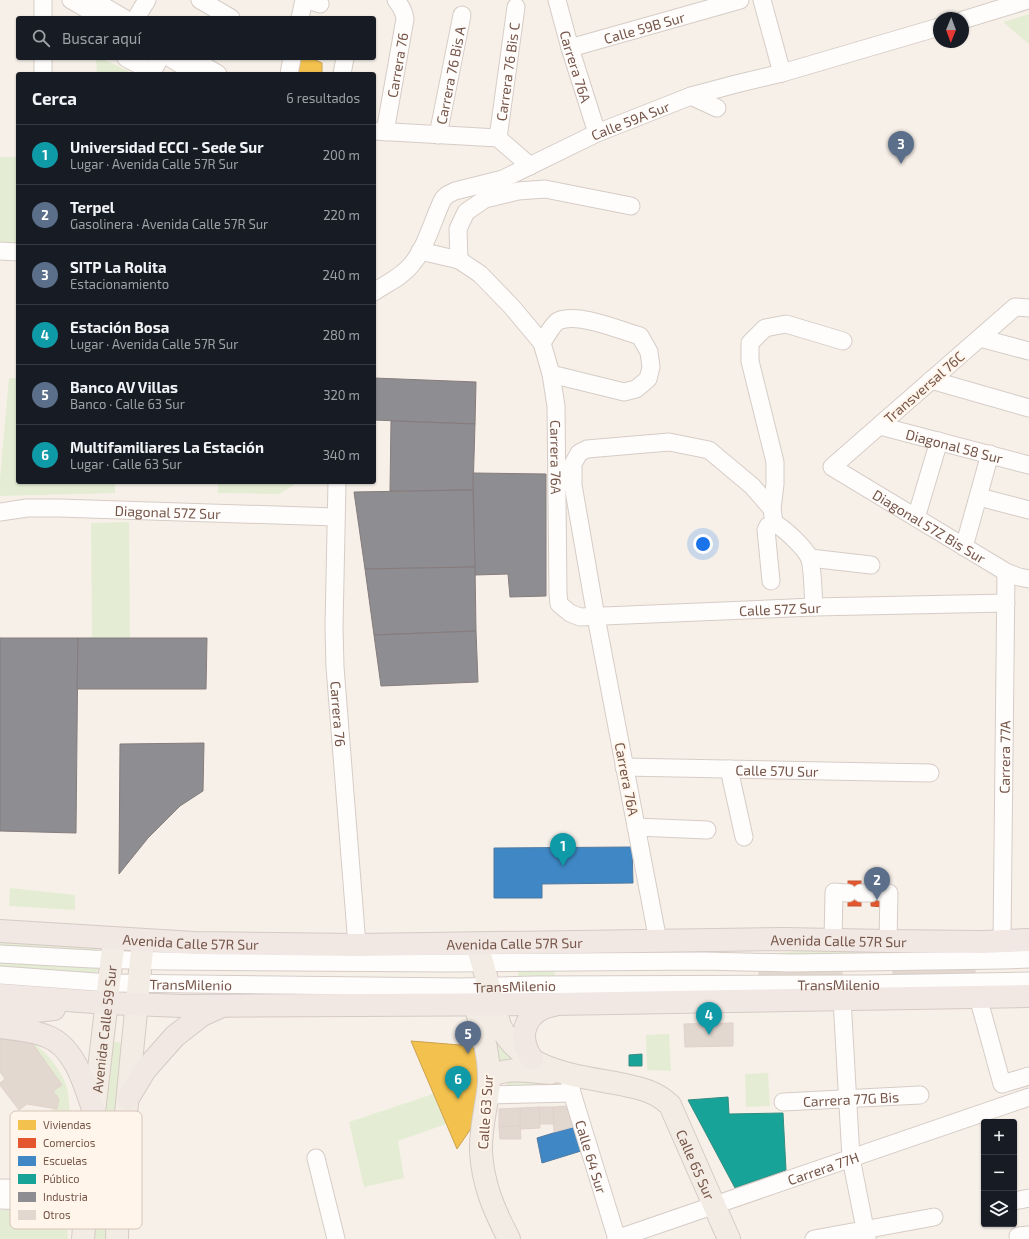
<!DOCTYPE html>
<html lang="es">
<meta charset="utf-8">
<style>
body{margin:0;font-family:"Exo 2",sans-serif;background:#242831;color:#f1f3f6}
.controls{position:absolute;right:12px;bottom:12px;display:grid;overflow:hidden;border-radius:4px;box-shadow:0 1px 3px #0004}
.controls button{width:36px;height:36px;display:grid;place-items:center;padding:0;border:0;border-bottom:1px solid #363941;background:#171b24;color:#f1f3f6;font:20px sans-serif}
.compass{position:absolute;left:933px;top:12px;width:36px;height:36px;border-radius:50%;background:#171b24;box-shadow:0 1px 3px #0004;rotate:181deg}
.you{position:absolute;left:703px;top:544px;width:14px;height:14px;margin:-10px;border:3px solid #fff;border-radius:50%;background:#1a73e8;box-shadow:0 0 0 6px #1a73e833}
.badge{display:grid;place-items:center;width:26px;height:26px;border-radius:50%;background:#a38b80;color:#fff;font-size:13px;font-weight:700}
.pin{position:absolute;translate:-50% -33px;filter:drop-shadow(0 1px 2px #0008)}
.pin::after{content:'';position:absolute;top:21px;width:14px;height:12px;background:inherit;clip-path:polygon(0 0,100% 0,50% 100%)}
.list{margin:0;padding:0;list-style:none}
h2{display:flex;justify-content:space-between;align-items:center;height:52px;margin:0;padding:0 16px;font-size:17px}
h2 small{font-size:13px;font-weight:400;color:#9ea1a6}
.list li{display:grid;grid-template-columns:26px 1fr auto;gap:12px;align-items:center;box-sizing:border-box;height:60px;padding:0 16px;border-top:1px solid #363941}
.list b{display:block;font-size:15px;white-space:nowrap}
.list p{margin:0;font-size:13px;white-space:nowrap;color:#9ea1a6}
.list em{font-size:13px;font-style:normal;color:#9ea1a6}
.icon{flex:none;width:22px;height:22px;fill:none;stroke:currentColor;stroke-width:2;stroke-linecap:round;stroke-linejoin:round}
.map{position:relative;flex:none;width:1029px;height:1239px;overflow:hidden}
.search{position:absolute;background:#171b24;box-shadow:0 1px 3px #0004;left:16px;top:16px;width:360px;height:44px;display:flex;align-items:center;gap:10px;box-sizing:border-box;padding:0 14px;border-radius:4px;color:#9ea1a6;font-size:15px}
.panel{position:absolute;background:#171b24;box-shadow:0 1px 3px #0004;left:16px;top:72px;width:360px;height:412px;border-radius:4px}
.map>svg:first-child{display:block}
</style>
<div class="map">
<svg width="1029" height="1239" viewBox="0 0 1029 1239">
<rect width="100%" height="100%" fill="#f7f0e9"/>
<g fill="#e4edd3">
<polygon points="1029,14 1029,44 1003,22"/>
<polygon points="96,58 101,58 134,74 97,74"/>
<rect x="0" y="157" width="18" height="87"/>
<polygon points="9,378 18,378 18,482 115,482 115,493 0,496 0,479"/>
<polygon points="218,482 299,482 279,494 218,493"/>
<polygon points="129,522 130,638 92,638 91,523"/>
<polygon points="10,888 75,895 75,910 9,906"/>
<polygon points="0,939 98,946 97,952 0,949"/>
<polygon points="806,950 840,950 891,957 743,957"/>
<polygon points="0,960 97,967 98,970 95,974 0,970"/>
<polygon points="555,966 555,977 518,978 518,967"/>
<polygon points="669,1034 671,1071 647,1070 646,1035"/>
<polygon points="500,1040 518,1059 496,1064 491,1043"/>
<polygon points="107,1041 125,1043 109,1239 94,1239"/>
<path d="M32,1043C36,1045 40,1048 44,1052C51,1058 61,1073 65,1082C71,1094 72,1150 65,1161C61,1166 55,1167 49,1169L53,1109H57L59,1099L53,1091L61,1085Z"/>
<polygon points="768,1073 770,1106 746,1107 745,1074"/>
<polygon points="509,1080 562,1083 561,1090 508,1087 506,1085 506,1082"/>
<polygon points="433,1094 446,1124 398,1141 404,1178 364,1187 349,1122"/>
<polygon points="46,1208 66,1209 68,1239 0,1239 0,1210"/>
</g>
<g fill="#f2c14e" stroke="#cda14c">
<polygon points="300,58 313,59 322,63 322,72 320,74 298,74"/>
<polygon points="411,1041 472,1046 478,1057 480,1103 472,1127 457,1149"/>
</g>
<g fill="#e4572e" stroke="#c35636">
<rect x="848" y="881" width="13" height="25"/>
<polygon points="871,881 884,881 883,907 871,906"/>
</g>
<g fill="#3f88c5" stroke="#5079a0">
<polygon points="632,847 633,883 542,884 542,898 494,898 494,848"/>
<polygon points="573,1127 581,1151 542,1163 537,1138"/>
</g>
<g fill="#17a398" stroke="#348c80">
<polygon points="642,1054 642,1066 629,1066 629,1055"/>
<polygon points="728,1097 729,1114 783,1113 786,1170 735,1188 688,1100"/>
</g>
<g fill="#8d8d92" stroke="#867c7c">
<polygon points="374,378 476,382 475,424 374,420"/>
<polygon points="391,421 475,424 473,490 390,491"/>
<polygon points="473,473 546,474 546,596 510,597 508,574 475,575"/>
<polygon points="473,490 475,567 365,569 354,492"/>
<polygon points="475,567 476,631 374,635 365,569"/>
<polygon points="476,631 478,682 381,686 374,635"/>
<polygon points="0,638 78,638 76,833 0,831"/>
<polygon points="78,638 207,638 206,689 77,689"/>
<polygon points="204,743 203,791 180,806 148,838 119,874 120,744"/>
</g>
<g fill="#e3d8d0" stroke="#e0d2cb">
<polygon points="893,966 975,966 975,974 893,975"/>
<polygon points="842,967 842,975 759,976 759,968"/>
<polygon points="733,1023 733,1046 685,1047 684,1024"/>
<polygon points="0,1039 32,1043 62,1085 53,1091 59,1099 57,1109 27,1104 19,1110 0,1085 0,1083 5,1079 0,1072"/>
<polygon points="567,1106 573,1127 554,1132 553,1107"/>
<polygon points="539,1107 553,1107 554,1124 540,1124"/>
<polygon points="539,1107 540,1128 520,1129 520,1108"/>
<polygon points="520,1108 520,1126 499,1127 499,1109"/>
<polygon points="520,1126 521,1139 500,1139 499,1127"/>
</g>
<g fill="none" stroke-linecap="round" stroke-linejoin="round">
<g stroke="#d6ccc6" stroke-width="19">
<g id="minor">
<polyline points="71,0 102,18"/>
<polyline points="93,0 124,18"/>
<polyline points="200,0 231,18"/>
<polyline points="308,0 320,4"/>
<path id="s1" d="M557,0L570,48L597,133"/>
<polyline points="762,0 782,73"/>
<polyline points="43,18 43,0"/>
<polyline points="136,18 147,0"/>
<polyline points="300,18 304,0"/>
<polyline points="963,20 1028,0"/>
<path id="s2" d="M570,48L740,0"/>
<polyline points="126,58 152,72 160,58"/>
<polyline points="170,58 196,74"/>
<polyline points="191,58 218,74"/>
<polyline points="43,74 43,58"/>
<polyline points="289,74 292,58"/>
<polyline points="342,74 345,58"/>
<polyline points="691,96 717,108"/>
<polyline points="374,131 498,138 530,166"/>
<path id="s3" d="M385,132L405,19C404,11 401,6 396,0"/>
<path id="s4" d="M438,135L462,15"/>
<path id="s5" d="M498,138L516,7"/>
<polyline points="0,251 18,252"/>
<path id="s6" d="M420,251L459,260L480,274L512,307L542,343L551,374L556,406L558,593L559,604L570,613L580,617L814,607L1006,603"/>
<polyline points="459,260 458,229 466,212 485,199 518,191 545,189 631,206"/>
<path id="s7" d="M374,292C387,283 402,277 412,264C426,248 433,219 443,199L447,195L455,191L503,179L597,133L691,96L736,84L782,73L939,27"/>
<path id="s8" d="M1029,308L1015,307L832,467L1006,572L1019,577L1029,579"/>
<polyline points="980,338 1029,351"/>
<path d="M542,343C545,338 553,324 558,321C578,312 619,330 640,336L649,352L651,367L648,379L636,389L624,392L551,374"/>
<polyline points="931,380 1029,408"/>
<path id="s9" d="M880,426L1029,465"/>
<path id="s10" d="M337,482L334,627L335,667L357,945"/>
<polyline points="979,497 1029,510"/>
<path id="s11" d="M0,512L27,508H59L335,517"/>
<polyline points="916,518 939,441"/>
<polyline points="774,523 772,509 775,484 775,462 750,361 750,343 765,328 786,324 843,341"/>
<polyline points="964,547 990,454"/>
<polyline points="810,558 871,565"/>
<path d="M771,581L766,530L768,526L774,523C784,528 804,547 809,557C813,565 813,597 814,607"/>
<path id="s12" d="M624,767L930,773"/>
<polyline points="729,769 744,837"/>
<polyline points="636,827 707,830"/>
<polyline points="861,893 871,893"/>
<polyline points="883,893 889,893 888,941"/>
<polyline points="833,940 834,892 848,893"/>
<polyline points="658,941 596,617 573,485 573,464 579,453 587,449 669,442 709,450 752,486 772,509"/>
<path id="s13" d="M1002,941L1006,572"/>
<polyline points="0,954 92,959 165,961 448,963 704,961 790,963 1002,960 1029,959"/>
<path id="s14" d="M0,975L109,983L461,987L534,985L865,984L1029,981"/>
<polyline points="978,997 1002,1084 1029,1076"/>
<polyline points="842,999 851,1158 867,1239"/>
<path id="s15" d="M568,1074L572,1093L617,1239"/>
<polyline points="487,1095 572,1093"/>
<path id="s16" d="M783,1102L920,1095"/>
<polyline points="316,1158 336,1239"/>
<polyline points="0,1188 47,1189 87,1186"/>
<path d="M0,1200C19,1201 54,1199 70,1206C76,1208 80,1213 84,1218"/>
<polyline points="1014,1201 1029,1198"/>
<polyline points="1018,1236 1029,1235"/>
<path id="s17" d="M616,1239L1029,1097"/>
<polyline points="814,1239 934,1217"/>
</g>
</g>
<g stroke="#d6cac5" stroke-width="24">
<g id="major">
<path id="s18" d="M477,944L500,1026C524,1072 574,1075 620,1084C639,1088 656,1091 670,1105L729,1239"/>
<path d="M475,1005C482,1030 490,1056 489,1083C487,1106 480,1129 481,1152C483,1185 494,1210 509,1239"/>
<path d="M489,1077C507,1066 531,1072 551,1073"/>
<path id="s19" d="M83,1239L94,1112L114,939"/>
<polyline points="117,1239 118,1195 143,940"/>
</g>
</g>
<g stroke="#d6cac5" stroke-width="24">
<g id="highway">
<path id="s20" d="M0,931L194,943L357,945L785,939L888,941L983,942L1029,940"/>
<polyline points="0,995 107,1003 182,1006 555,1004 1029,996"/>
<polyline points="0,1015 54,1009"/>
<path d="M0,1027C15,1029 32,1030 46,1036C75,1046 85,1086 94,1112"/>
<path d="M532,1059C516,1036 525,1010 554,1005"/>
<polyline points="128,1098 145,1070 175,1036 202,1015 220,1007"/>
</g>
</g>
<use href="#minor" stroke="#fefdfc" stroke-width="17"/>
<use href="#major" stroke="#f3ece4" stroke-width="22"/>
<use href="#highway" stroke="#f1e7e3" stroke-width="22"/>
</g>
<g text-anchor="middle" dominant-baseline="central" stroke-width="4" stroke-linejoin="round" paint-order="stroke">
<g font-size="14" fill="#765548" stroke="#fff5ea">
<text stroke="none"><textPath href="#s2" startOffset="77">Calle 59B Sur</textPath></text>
<text stroke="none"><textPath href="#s3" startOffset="68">Carrera 76</textPath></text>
<text stroke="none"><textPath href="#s1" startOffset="69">Carrera 76A</textPath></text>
<text stroke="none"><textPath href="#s5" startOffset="67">Carrera 76 Bis C</textPath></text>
<text stroke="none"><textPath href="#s4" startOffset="61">Carrera 76 Bis A</textPath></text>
<text stroke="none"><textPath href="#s7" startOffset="324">Calle 59A Sur</textPath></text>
<text transform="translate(924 387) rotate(-41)">Transversal 76C</text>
<text stroke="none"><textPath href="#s9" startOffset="77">Diagonal 58 Sur</textPath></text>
<text stroke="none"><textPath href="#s6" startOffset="274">Carrera 76A</textPath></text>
<text stroke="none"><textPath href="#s11" startOffset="168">Diagonal 57Z Sur</textPath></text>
<text stroke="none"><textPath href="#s8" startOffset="371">Diagonal 57Z Bis Sur</textPath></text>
<text stroke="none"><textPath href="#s6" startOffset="646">Calle 57Z Sur</textPath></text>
<text stroke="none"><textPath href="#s10" startOffset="232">Carrera 76</textPath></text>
<text stroke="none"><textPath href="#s13" startOffset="184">Carrera 77A</textPath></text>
<text stroke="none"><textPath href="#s12" startOffset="153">Calle 57U Sur</textPath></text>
<text transform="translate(627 779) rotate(79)">Carrera 76A</text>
<text stroke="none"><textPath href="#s20" startOffset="839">Avenida Calle 57R Sur</textPath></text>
<text stroke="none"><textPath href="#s20" startOffset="191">Avenida Calle 57R Sur</textPath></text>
<text stroke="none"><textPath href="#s20" startOffset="515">Avenida Calle 57R Sur</textPath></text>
<text stroke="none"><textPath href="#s14" startOffset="191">TransMilenio</textPath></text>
<text stroke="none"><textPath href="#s14" startOffset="839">TransMilenio</textPath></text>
<text stroke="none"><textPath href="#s14" startOffset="515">TransMilenio</textPath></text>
<text stroke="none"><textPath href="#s19" startOffset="211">Avenida Calle 59 Sur</textPath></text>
<text stroke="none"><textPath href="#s16" startOffset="68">Carrera 77G Bis</textPath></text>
<text transform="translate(485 1112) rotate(-86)">Calle 63 Sur</text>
<text stroke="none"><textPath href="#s15" startOffset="86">Calle 64 Sur</textPath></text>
<text stroke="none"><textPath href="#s18" startOffset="344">Calle 65 Sur</textPath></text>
<text stroke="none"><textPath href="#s17" startOffset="219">Carrera 77H</textPath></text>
</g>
</g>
<rect x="10" y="1111" width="132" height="118" rx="6" fill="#fff5ea" stroke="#d6c5b9" stroke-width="1"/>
<rect x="18" y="1120" width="18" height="10" fill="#f2c14e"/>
<rect x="18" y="1138" width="18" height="10" fill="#e4572e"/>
<rect x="18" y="1156" width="18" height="10" fill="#3f88c5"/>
<rect x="18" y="1174" width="18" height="10" fill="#17a398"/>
<rect x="18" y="1192" width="18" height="10" fill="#8d8d92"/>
<rect x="18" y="1210" width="18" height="10" fill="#e3d8d0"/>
<g font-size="11" fill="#765548">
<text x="43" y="1129">Viviendas</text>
<text x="43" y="1147">Comercios</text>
<text x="43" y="1165">Escuelas</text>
<text x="43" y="1183">Público</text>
<text x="43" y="1201">Industria</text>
<text x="43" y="1219">Otros</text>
</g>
</svg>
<div class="controls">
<button>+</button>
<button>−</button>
<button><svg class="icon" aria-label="layers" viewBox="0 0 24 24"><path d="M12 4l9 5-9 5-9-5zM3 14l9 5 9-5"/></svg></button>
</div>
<svg class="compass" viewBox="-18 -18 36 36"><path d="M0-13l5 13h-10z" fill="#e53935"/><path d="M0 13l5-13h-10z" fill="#9ea1a6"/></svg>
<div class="you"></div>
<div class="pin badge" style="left:563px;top:866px;background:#0f9aa8">1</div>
<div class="pin badge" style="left:877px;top:900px;background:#5c6f8a">2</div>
<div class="pin badge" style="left:901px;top:164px;background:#5c6f8a">3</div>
<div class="pin badge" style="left:709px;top:1035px;background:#0f9aa8">4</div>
<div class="pin badge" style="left:468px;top:1054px;background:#5c6f8a">5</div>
<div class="pin badge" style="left:458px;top:1099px;background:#0f9aa8">6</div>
<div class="search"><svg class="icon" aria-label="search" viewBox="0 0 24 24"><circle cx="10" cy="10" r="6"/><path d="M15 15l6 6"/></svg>Buscar aquí</div>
<section class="panel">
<h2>Cerca<small>6 resultados</small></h2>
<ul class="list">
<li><span class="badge" style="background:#0f9aa8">1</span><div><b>Universidad ECCI - Sede Sur</b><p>Lugar · Avenida Calle 57R Sur</p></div><em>200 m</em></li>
<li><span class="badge" style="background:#5c6f8a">2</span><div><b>Terpel</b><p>Gasolinera · Avenida Calle 57R Sur</p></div><em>220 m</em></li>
<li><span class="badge" style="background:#5c6f8a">3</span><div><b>SITP La Rolita</b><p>Estacionamiento</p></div><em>240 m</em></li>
<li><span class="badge" style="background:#0f9aa8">4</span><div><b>Estación Bosa</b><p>Lugar · Avenida Calle 57R Sur</p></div><em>280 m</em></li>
<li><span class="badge" style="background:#5c6f8a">5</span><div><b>Banco AV Villas</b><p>Banco · Calle 63 Sur</p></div><em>320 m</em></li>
<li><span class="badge" style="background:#0f9aa8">6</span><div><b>Multifamiliares La Estación</b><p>Lugar · Calle 63 Sur</p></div><em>340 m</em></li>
</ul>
</section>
</div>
